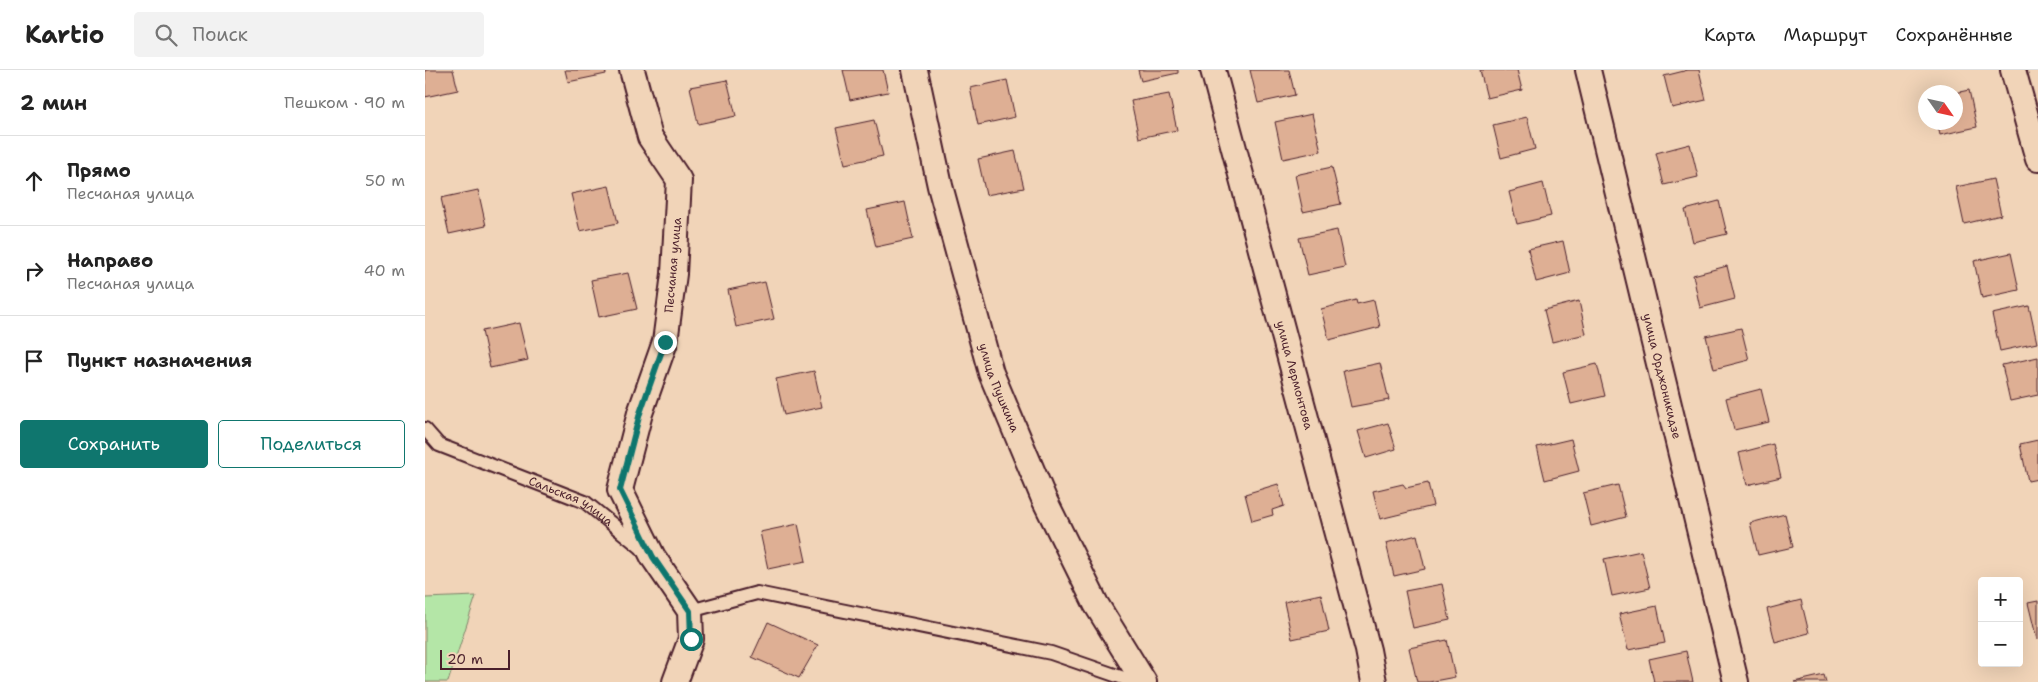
<!DOCTYPE html>
<html lang="ru">
<meta charset="utf-8">
<style>
body{margin:0;font-family:"Shantell Sans",sans-serif;background:#f2f2f2;color:#222}
.controls{position:absolute;right:15px;bottom:15px;display:grid;overflow:hidden;border-radius:5px;box-shadow:0 5px 20px #0002}
.controls button{width:45px;height:45px;display:grid;place-items:center;padding:0;border:0;border-bottom:1px solid #e0e0e0;background:#fff;color:#222;font:25px sans-serif}
.compass{position:absolute;left:1493px;top:15px;width:45px;height:45px;border-radius:50%;background:#fff;box-shadow:0 5px 20px #0002;rotate:124deg}
.scale{position:absolute;left:15px;bottom:12px;width:70px;box-sizing:border-box;padding-left:5px;border:2px solid #4a1f2b;border-top:0;font-size:14px;line-height:18px;white-space:nowrap;color:#4a1f2b;-webkit-text-stroke:4px #f1d4b8;paint-order:stroke}
.stop{position:absolute;width:15px;height:15px;margin:-11px;border:4px solid #0f766e;border-radius:50%;background:#fff}
.stop.end{background:#0f766e;border-color:#fff;box-shadow:0 1px 5px #0008}
.list{margin:0;padding:0;list-style:none}
h2{display:flex;justify-content:space-between;align-items:center;height:65px;margin:0;padding:0 20px;font-size:21px}
h2 small{font-size:16px;font-weight:400;color:#767676}
.list li{display:grid;grid-template-columns:32px 1fr auto;gap:15px;align-items:center;box-sizing:border-box;height:90px;padding:0 20px;border-top:1px solid #e0e0e0}
.list b{display:block;font-size:19px;white-space:nowrap}
.list p{margin:0;font-size:16px;white-space:nowrap;color:#767676}
.list em{font-size:16px;font-style:normal;color:#767676}
.actions{display:flex;gap:10px;padding:15px 20px}
.actions a{flex:1;padding:11px 0;border:1px solid #0f766e;border-radius:5px;text-align:center;font-size:18px;color:#0f766e}
.actions .main{background:#0f766e;color:#fff}
.icon{flex:none;width:28px;height:28px;fill:none;stroke:currentColor;stroke-width:2;stroke-linecap:round;stroke-linejoin:round}
.map{position:relative;flex:none;width:1613px;height:612px;overflow:hidden}
header{display:flex;align-items:center;gap:30px;box-sizing:border-box;height:70px;padding:0 25px;background:#fff;border-bottom:1px solid #e0e0e0}
header strong{font-size:24px}
nav{display:flex;gap:28px;margin-inline-start:auto;font-size:18px}
.search{width:350px;height:45px;background:#f2f2f2;display:flex;align-items:center;gap:12px;box-sizing:border-box;padding:0 18px;border-radius:5px;color:#767676;font-size:19px}
main{display:flex}
aside{flex:1;background:#fff}
.map>svg:first-child{display:block}
</style>
<header>
<strong>Kartio</strong>
<div class="search"><svg class="icon" aria-label="search" viewBox="0 0 24 24"><circle cx="10" cy="10" r="6"/><path d="M15 15l6 6"/></svg>Поиск</div>
<nav><a>Карта</a><a>Маршрут</a><a>Сохранённые</a></nav>
</header>
<main>
<aside>
<h2>2 мин<small>Пешком · 90 m</small></h2>
<ul class="list">
<li><svg class="icon" aria-label="ahead" viewBox="0 0 24 24"><path d="M12 20V5M6 11l6-6 6 6"/></svg><div><b>Прямо</b><p>Песчаная улица</p></div><em>50 m</em></li>
<li><svg class="icon" aria-label="right" viewBox="0 0 24 24"><path d="M7 20v-9h11M14 6l5 5-5 5"/></svg><div><b>Направо</b><p>Песчаная улица</p></div><em>40 m</em></li>
<li><svg class="icon" aria-label="arrive" viewBox="0 0 24 24"><path d="M6 21V4h12l-3 4 3 4H6"/></svg><div><b>Пункт назначения</b></div></li>
</ul>
<div class="actions"><a class="main">Сохранить</a><a>Поделиться</a></div>
</aside>
<div class="map">
<svg width="1613" height="612" viewBox="0 0 1613 612">
<rect width="100%" height="100%" fill="#f1d4b8"/>
<filter id="ink" filterUnits="userSpaceOnUse"><feTurbulence type="fractalNoise" baseFrequency=".02" numOctaves="2"/><feDisplacementMap in="SourceGraphic" scale="10" xChannelSelector="R" yChannelSelector="G"/><feConvolveMatrix kernelMatrix="1 2 1 2 8 2 1 2 1" color-interpolation-filters="sRGB"/></filter>
<g filter="url(#ink)">
<polygon fill="#b4e6a7" stroke="#7f8269" points="51,526 23,612 0,612 0,528"/>
<g fill="#deaf94" stroke="#4a1f2b">
<polygon points="0,0 28,0 33,20 0,27"/>
<polygon points="140,0 180,0 181,4 143,12"/>
<polygon points="418,0 458,0 463,22 425,30"/>
<polygon points="713,0 753,0 753,3 716,11"/>
<polygon points="825,0 864,0 870,25 833,33"/>
<polygon points="1055,0 1092,0 1097,20 1062,28"/>
<polygon points="1263,0 1274,0 1281,30 1247,38 1239,6"/>
<polygon points="302,10 311,46 273,54 265,17"/>
<polygon points="582,10 590,47 553,55 545,18"/>
<polygon points="1544,20 1552,57 1515,65 1512,52 1530,52 1530,23"/>
<polygon points="744,24 752,60 714,68 706,31"/>
<polygon points="887,44 896,81 858,89 850,52"/>
<polygon points="1102,47 1110,79 1076,88 1068,55"/>
<polygon points="449,50 458,86 420,94 411,58"/>
<polygon points="1265,74 1273,107 1239,115 1231,83"/>
<polygon points="590,81 599,118 561,125 553,89"/>
<polygon points="907,97 916,134 878,142 870,105"/>
<polygon points="1568,109 1576,145 1539,154 1531,117"/>
<polygon points="1118,113 1126,146 1092,154 1084,122"/>
<polygon points="184,116 193,153 155,161 146,124"/>
<polygon points="53,120 61,156 24,164 16,128"/>
<polygon points="1294,131 1302,164 1268,172 1260,140"/>
<polygon points="480,132 488,169 451,177 442,140"/>
<polygon points="912,160 920,197 883,205 874,168"/>
<polygon points="1138,171 1145,203 1111,212 1103,179"/>
<polygon points="1586,183 1594,220 1557,228 1549,191"/>
<polygon points="1302,196 1310,229 1275,238 1268,205"/>
<polygon points="203,203 212,239 174,247 166,210"/>
<polygon points="340,212 349,249 311,257 303,220"/>
<polygon points="931,230 932,234 949,230 955,257 904,270 896,239"/>
<polygon points="1154,231 1161,264 1127,272 1119,240"/>
<polygon points="1604,236 1612,273 1575,281 1567,244"/>
<polygon points="94,253 103,290 65,298 57,261"/>
<polygon points="1316,258 1324,290 1289,299 1281,266"/>
<polygon points="1613,287 1613,325 1585,331 1577,295"/>
<polygon points="955,293 964,330 926,337 918,301"/>
<polygon points="1172,294 1180,326 1146,334 1138,302"/>
<polygon points="389,301 397,337 359,345 351,309"/>
<polygon points="1336,319 1344,352 1309,360 1301,328"/>
<polygon points="963,353 971,379 941,388 933,361"/>
<polygon points="1146,369 1154,401 1120,410 1112,377"/>
<polygon points="1613,370 1613,409 1603,411 1595,374"/>
<polygon points="1348,374 1356,407 1322,415 1314,383"/>
<polygon points="1003,413 1008,436 955,449 948,421 978,414 981,418"/>
<polygon points="853,414 859,436 847,440 848,445 827,451 820,424"/>
<polygon points="1193,415 1201,447 1166,456 1158,423"/>
<polygon points="1360,444 1368,477 1333,485 1325,453"/>
<polygon points="373,454 381,491 343,499 335,462"/>
<polygon points="992,465 1000,499 969,506 961,473"/>
<polygon points="1216,481 1225,518 1187,526 1179,489"/>
<polygon points="1017,514 1025,550 988,558 980,521"/>
<polygon points="896,524 904,561 867,569 859,532"/>
<polygon points="1376,530 1384,563 1350,572 1342,539"/>
<polygon points="1613,531 1613,570 1612,570 1603,533"/>
<polygon points="1232,536 1240,573 1203,580 1194,544"/>
<polygon points="343,552 393,575 374,608 327,587"/>
<polygon points="1022,570 1030,607 1004,612 992,612 984,578"/>
<polygon points="1261,581 1268,612 1229,612 1224,589"/>
<polygon points="1399,605 1401,612 1369,612"/>
</g>
<g fill="none" stroke-linecap="round" stroke-linejoin="round">
<g stroke="#4a1f2b" stroke-width="16">
<g id="service">
<path id="s1" d="M0,359L14,375L160,432L219,480"/>
<polyline points="263,538 265,541 332,523 626,583 710,612"/>
</g>
</g>
<g stroke="#4a1f2b" stroke-width="28">
<g id="minor">
<polyline points="207,0 225,67 254,110 249,204 240,272 215,343 195,420 228,487 265,541 266,569 250,612"/>
<path id="s2" d="M490,0L515,116L566,303L619,429L671,534L719,612"/>
<path id="s3" d="M788,0L943,580L949,612"/>
<path id="s4" d="M1163,0L1311,612"/>
<polyline points="1588,0 1613,89"/>
</g>
</g>
<use href="#service" stroke="#f1d4b8" stroke-width="12"/>
<use href="#minor" stroke="#f1d4b8" stroke-width="24"/>
</g>
</g>
<g fill="none" stroke-linecap="round" stroke-linejoin="round" filter="url(#ink)">
<polyline stroke="#0f766e" stroke-width="6" points="240,272 215,343 195,420 228,487 265,541 266,569"/>
</g>
<g text-anchor="middle" dominant-baseline="central" stroke-width="4" stroke-linejoin="round" paint-order="stroke">
<g font-size="12" fill="#4a1f2b" stroke="#f1d4b8">
<text transform="translate(248 195) rotate(-85)">Песчаная улица</text>
<text stroke="none"><textPath href="#s3" startOffset="316">улица Лермонтова</textPath></text>
<text stroke="none"><textPath href="#s4" startOffset="315">улица Орджоникидзе</textPath></text>
<text stroke="none"><textPath href="#s2" startOffset="329">улица Пушкина</textPath></text>
<text stroke="none"><textPath href="#s1" startOffset="165">Сальская улица</textPath></text>
</g>
</g>
</svg>
<div class="controls">
<button>+</button>
<button>−</button>
</div>
<svg class="compass" viewBox="-18 -18 36 36"><path d="M0-13l5 13h-10z" fill="#e53935"/><path d="M0 13l5-13h-10z" fill="#767676"/></svg>
<div class="scale">20 m</div>
<div class="stop" style="left:266px;top:569px"></div>
<div class="stop end" style="left:240px;top:272px"></div>
</div>
</main>
